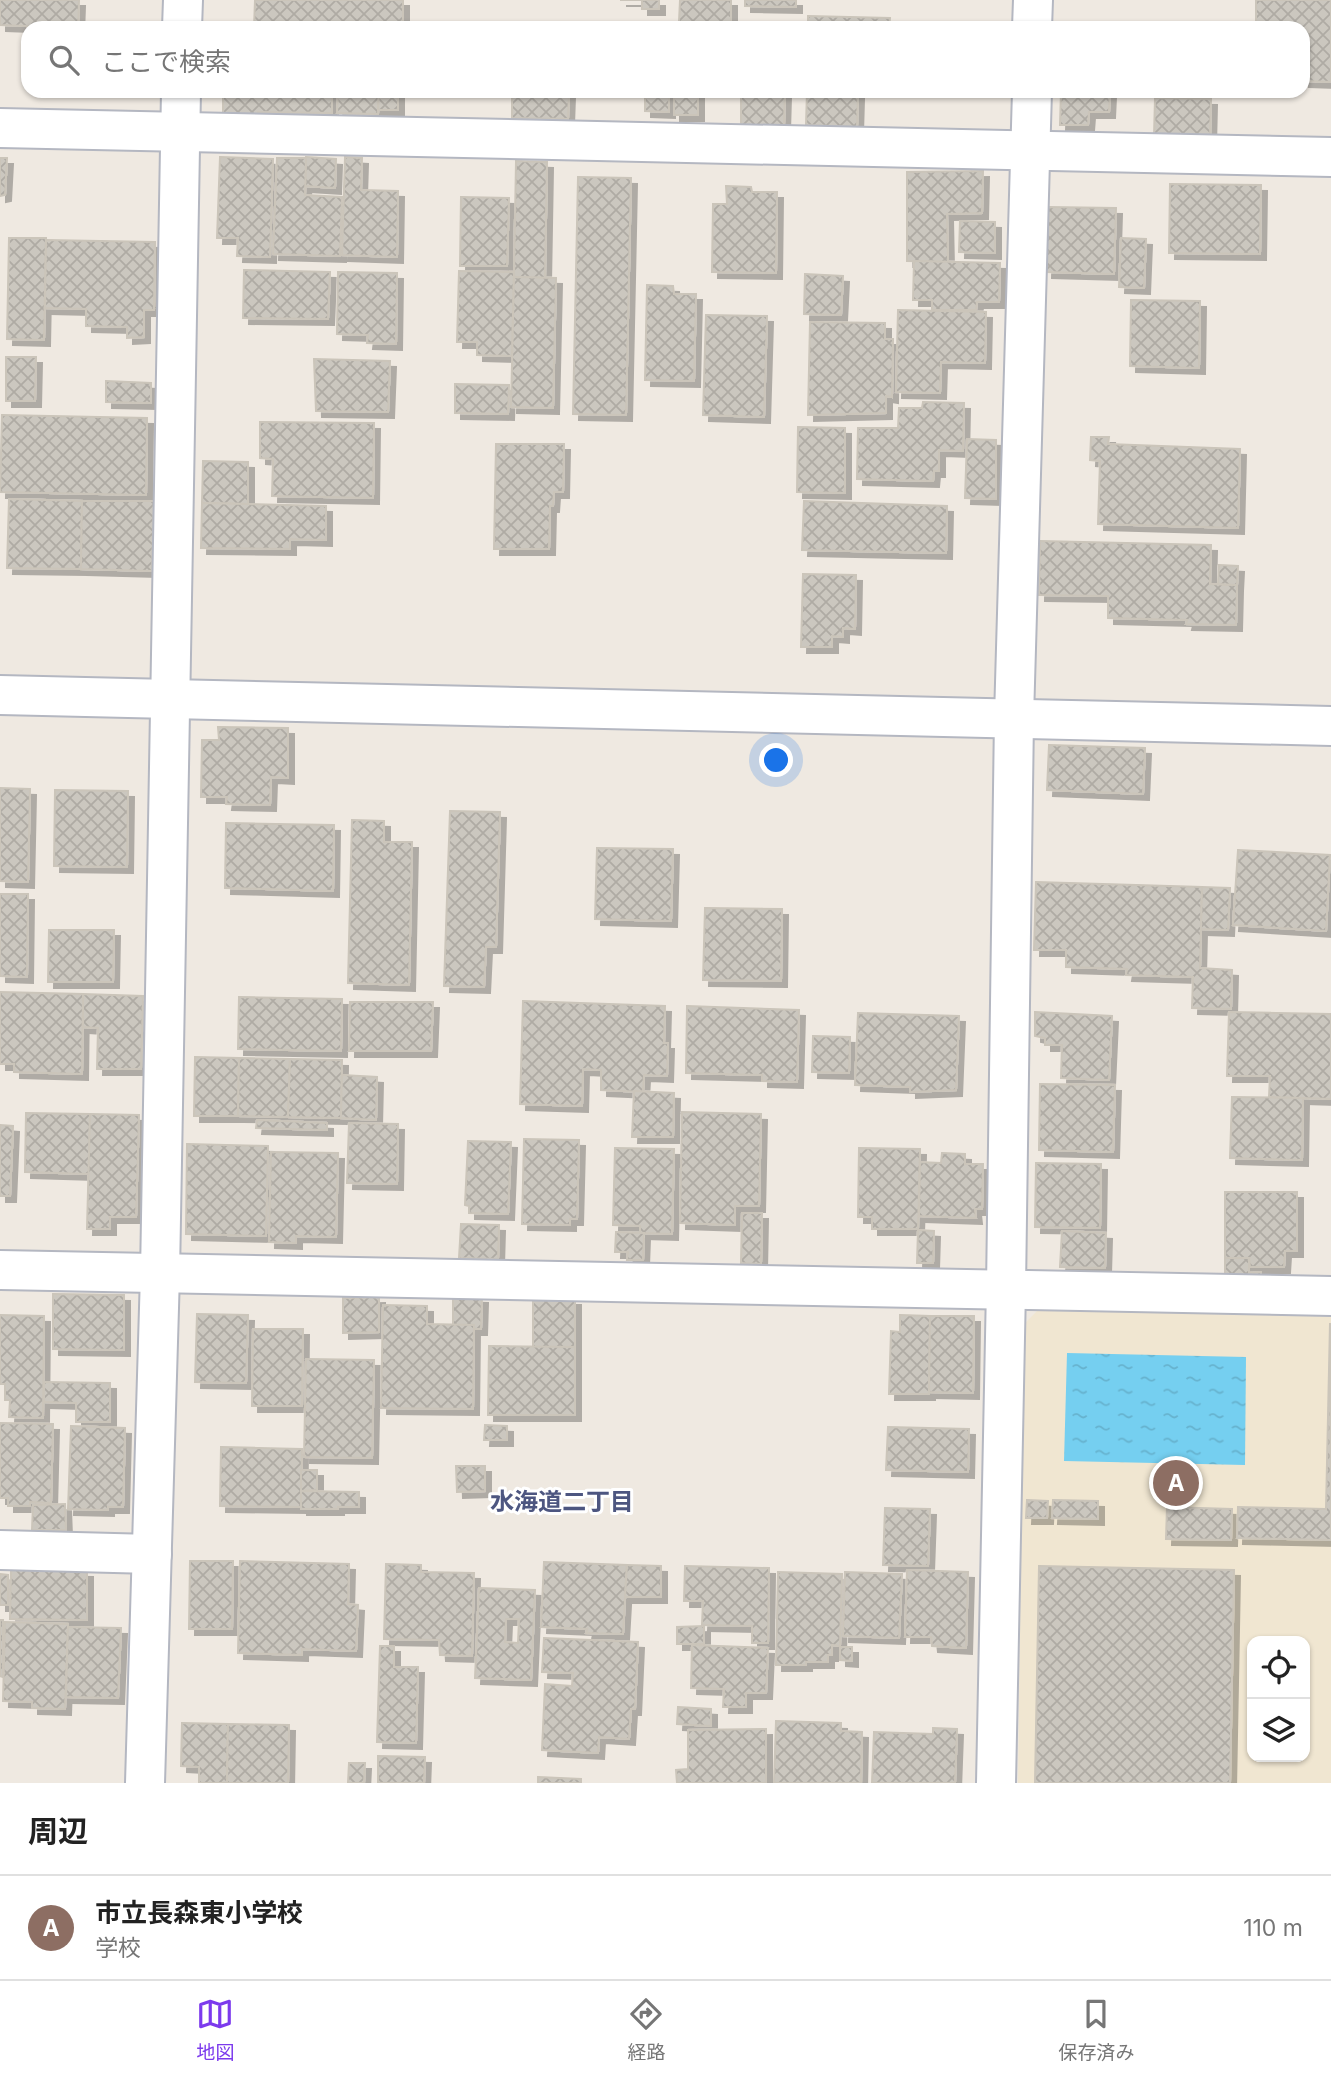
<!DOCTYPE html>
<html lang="ja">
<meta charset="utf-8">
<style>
body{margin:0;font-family:Inter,"Noto Sans JP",sans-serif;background:#f6f6f6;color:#222}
.controls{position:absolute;right:21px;bottom:21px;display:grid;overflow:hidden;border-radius:14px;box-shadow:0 2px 5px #0004}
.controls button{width:63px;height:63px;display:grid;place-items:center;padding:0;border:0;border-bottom:2px solid #e0e0e0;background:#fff;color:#222;font:35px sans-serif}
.you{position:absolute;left:777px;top:761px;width:24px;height:24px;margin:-18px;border:5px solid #fff;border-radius:50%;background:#1a73e8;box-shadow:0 0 0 10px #1a73e833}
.badge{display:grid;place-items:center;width:46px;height:46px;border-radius:50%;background:#7c3aed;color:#fff;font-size:23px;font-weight:700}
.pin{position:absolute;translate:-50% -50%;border:4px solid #fff;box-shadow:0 2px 7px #0006}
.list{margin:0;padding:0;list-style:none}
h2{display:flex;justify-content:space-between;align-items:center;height:91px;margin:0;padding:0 28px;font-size:30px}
h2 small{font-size:23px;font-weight:400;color:#767676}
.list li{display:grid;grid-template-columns:46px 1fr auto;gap:21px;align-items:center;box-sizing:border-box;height:105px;padding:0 28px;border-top:2px solid #e0e0e0}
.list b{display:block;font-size:26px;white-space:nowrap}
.list p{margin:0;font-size:23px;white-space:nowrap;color:#767676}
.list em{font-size:23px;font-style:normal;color:#767676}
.icon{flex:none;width:38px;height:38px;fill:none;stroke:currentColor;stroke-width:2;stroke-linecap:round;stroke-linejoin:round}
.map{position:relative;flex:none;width:1331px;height:1783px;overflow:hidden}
.search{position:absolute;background:#fff;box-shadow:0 2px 5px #0004;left:21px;right:21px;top:21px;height:77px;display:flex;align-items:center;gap:18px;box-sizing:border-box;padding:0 24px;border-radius:21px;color:#767676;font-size:26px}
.sheet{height:196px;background:#fff}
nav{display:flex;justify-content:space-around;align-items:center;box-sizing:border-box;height:98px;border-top:2px solid #e0e0e0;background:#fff;font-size:19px;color:#767676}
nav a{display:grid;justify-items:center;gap:4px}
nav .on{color:#7c3aed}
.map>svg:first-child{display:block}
</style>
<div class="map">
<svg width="1331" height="1783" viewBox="0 0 1331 1783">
<defs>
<pattern id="water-ripples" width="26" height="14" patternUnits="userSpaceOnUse" patternTransform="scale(1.75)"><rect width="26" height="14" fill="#75cff0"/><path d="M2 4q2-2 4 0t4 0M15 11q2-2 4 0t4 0" fill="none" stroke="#66b2ce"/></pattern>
<pattern id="building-cross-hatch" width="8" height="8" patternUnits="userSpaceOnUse" patternTransform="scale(1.75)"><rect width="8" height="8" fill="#cbc7bf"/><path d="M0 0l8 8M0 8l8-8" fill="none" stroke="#afaba4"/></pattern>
<filter id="shadow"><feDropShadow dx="6" dy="6" stdDeviation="0" flood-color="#0004"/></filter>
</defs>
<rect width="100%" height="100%" fill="#efe9e1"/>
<path fill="#f0e6d1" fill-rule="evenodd" d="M1038,1310L1331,1316V1783H1018L1024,1324ZM1252,1641H1305V1757H1252Z"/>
<polygon fill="url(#water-ripples)" points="1067,1353 1246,1357 1245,1465 1064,1461"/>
<g fill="url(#building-cross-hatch)" stroke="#cbc5ba" stroke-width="2" fill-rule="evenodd" filter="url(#shadow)">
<polygon points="0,0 79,0 78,28 0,25"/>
<polygon points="255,0 403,0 403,28 254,28"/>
<polygon points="620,0 659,0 659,9 642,9 642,0"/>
<polygon points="680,0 731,0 731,28 686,28 686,22 679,22"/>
<polygon points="745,0 796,0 796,7 745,6"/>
<polygon points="1256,0 1331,0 1331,82 1303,81 1303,28 1256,28"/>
<polygon points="808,16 890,18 889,28 808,28"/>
<polygon points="223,91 332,91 332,113 258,112 258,115 223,115"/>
<polygon points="338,91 379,91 378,114 337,113"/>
<polygon points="379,91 398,91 398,110 378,110"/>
<polygon points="512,91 569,91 568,119 512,118"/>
<polygon points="645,91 669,91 669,112 645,111"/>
<rect x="674" y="91" width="24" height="24"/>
<polygon points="741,91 785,91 784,125 741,125"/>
<polygon points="807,91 858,93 857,127 806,125"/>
<polygon points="1061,91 1110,91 1109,112 1089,112 1088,125 1060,125"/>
<polygon points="1155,98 1211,99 1210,139 1154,137"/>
<polygon points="220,157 273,159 270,257 237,256 238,238 217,238"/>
<polygon points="306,157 336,159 335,188 305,186"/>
<polygon points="345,157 362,158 361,190 398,191 397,257 342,255"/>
<polygon points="0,158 7,158 5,195 0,196"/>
<polygon points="277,158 306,158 305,195 342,197 340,256 273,254"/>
<polygon points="516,161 547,162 545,278 514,277"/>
<polygon points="983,171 982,213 947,214 948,262 907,261 907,172"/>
<polygon points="578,177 631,178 626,415 573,414"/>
<polygon points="1170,184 1261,185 1260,254 1169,253"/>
<polygon points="726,186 751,187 752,192 777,192 776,273 712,272 713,204 727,204"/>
<polygon points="461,197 509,198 507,266 460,266"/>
<polygon points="1048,207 1116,208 1114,274 1046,272"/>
<polygon points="960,221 995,222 995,253 959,252"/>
<polygon points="9,238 46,238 44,340 7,339"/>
<polygon points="1121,238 1146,239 1144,288 1119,287"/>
<polygon points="46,240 155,242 154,310 144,310 144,337 127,338 127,327 86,326 86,309 45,308"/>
<polygon points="914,261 1000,263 999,302 977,302 976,310 932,310 932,300 913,300"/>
<polygon points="244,270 330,272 328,319 243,318"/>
<polygon points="459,271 514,272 512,356 477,355 477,342 457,342"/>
<polygon points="338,272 397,273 396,344 367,343 368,335 337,334"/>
<polygon points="805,274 843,276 841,315 804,314"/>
<polygon points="514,277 556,278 553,408 511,407"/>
<polygon points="647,285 673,286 674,294 696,294 694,381 645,380"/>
<polygon points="1131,300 1200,301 1199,368 1130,366"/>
<polygon points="898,310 986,312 985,363 941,362 940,393 896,392"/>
<polygon points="706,315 767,316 764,417 703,415"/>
<polygon points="810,322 885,323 885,339 893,339 892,397 886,396 886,413 808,415"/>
<polygon points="6,357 36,357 35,401 6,401"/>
<polygon points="314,359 390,361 388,412 316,411"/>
<polygon points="106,381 151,383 151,403 106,402"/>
<polygon points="455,384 509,385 508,414 455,413"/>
<polygon points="923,402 964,403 963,451 939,450 939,471 934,471 933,481 857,479 858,428 898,428 899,408 922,408"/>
<polygon points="2,415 147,418 146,495 0,492"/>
<polygon points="260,422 374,423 373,498 272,496 273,459 260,458"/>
<polygon points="798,427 845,428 845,493 797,492"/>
<polygon points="1091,437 1109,437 1108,444 1240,449 1238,528 1098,524 1100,461 1090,460"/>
<polygon points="967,439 996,440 996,499 965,498"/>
<polygon points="496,444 564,444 563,492 554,492 553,506 550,506 549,549 494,549"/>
<polygon points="203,461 248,462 248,504 202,503"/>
<polygon points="9,499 82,501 81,569 7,568"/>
<polygon points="82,501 154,501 152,571 81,569"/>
<polygon points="804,501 947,506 946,553 802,550"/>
<polygon points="202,503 326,506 326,540 290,539 290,549 201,548"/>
<polygon points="1040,541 1211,545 1210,584 1237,585 1236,625 1186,624 1187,620 1108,618 1108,596 1039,595"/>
<polygon points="1219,565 1238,566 1237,585 1218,584"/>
<polygon points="803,574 856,575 855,629 843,628 843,637 832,636 832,647 801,647"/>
<polygon points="218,727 288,728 288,778 271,777 270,805 226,804 227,797 201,797 202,740 219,740"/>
<polygon points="1049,745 1145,748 1143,794 1047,790"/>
<polygon points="0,788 30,789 28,882 0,881"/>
<polygon points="55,790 128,791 127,867 54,866"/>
<polygon points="450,811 500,812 496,947 486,947 484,987 444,986"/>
<polygon points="352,820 384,821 384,842 412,842 409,985 348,983"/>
<polygon points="226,823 334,825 333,891 225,888"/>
<polygon points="597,848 673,849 671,921 595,919"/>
<polygon points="1238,850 1330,855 1326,931 1233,925"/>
<polygon points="1036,882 1202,887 1200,968 1232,970 1231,1009 1192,1008 1193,977 1126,975 1127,969 1066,967 1066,950 1034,950"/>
<polygon points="1202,887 1230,888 1228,930 1201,929"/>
<polygon points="0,894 28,894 27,977 0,976"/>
<polygon points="705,908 782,909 781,981 703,980"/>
<polygon points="49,930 114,930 113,982 48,982"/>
<polygon points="0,992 83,994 82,1074 14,1072 14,1064 0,1064"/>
<polygon points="83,994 143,996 141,1069 97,1069 98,1028 83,1027"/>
<polygon points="239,997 342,999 341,1051 238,1049"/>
<polygon points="523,1001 665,1006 664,1043 668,1043 667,1076 644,1075 643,1092 601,1090 601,1070 583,1069 582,1106 520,1104"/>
<polygon points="350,1002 433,1002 431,1051 349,1051"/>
<polygon points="687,1006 799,1010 797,1082 762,1081 762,1075 686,1073"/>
<polygon points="1035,1012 1112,1016 1109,1080 1061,1078 1062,1045 1045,1045 1045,1038 1035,1036"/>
<polygon points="1229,1012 1331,1014 1331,1099 1269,1097 1270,1076 1227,1076"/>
<polygon points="858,1013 959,1016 956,1090 910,1092 910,1087 855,1085"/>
<polygon points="813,1036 850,1037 849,1073 812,1072"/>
<polygon points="195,1057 239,1058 238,1116 194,1116"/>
<polygon points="239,1058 290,1059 288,1117 238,1116"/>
<polygon points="290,1059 342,1060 341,1118 288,1117"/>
<polygon points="342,1075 377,1077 376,1120 341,1118"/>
<polygon points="1040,1084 1115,1085 1113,1152 1039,1150"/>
<polygon points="634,1091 674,1093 673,1137 632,1137"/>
<polygon points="1232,1097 1303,1098 1302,1160 1230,1158"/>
<polygon points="682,1112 761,1114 759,1206 735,1206 735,1225 680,1223"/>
<polygon points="26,1113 90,1114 89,1174 25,1172"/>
<polygon points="90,1114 139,1115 136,1217 110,1217 110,1229 87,1229"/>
<polygon points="257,1120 327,1123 327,1130 256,1128"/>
<polygon points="349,1123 398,1124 397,1184 347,1183"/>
<polygon points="0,1125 13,1126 10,1196 0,1196"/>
<polygon points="524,1139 579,1140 577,1219 570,1219 570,1225 522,1224"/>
<polygon points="468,1141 511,1142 508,1214 469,1213 469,1206 465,1205"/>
<polygon points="187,1144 268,1146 266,1236 186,1234"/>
<polygon points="615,1148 674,1149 672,1234 640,1233 640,1226 613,1225"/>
<polygon points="859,1148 920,1149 918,1229 872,1229 872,1217 858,1217"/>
<polygon points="271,1152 338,1153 336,1237 296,1236 296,1243 269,1242"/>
<polygon points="942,1153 965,1154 965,1164 983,1164 982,1209 975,1209 976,1218 919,1216 920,1162 941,1163"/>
<polygon points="1036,1163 1101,1164 1100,1228 1035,1227"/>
<polygon points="1225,1192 1297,1192 1297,1251 1285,1251 1284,1267 1250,1267 1249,1258 1225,1258"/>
<polygon points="742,1213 762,1213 761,1264 741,1263"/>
<polygon points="461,1224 499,1225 498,1259 459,1258"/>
<polygon points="918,1230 934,1231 933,1263 917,1263"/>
<polygon points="1062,1231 1106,1233 1105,1268 1060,1267"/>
<polygon points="616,1232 644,1233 643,1260 627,1260 628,1252 615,1252"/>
<polygon points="1225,1258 1249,1258 1249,1273 1261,1272 1261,1275 1225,1275"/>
<polygon points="53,1294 124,1295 124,1350 53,1349"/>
<polygon points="453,1296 482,1297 481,1329 474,1329 474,1325 453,1325"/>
<polygon points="379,1297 379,1332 343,1333 343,1298"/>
<rect x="533" y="1299" width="42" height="48"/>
<polygon points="383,1305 427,1306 427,1324 474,1325 473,1409 381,1408"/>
<polygon points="197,1314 248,1315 246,1383 195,1382"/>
<polygon points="0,1315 44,1316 43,1418 9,1417 10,1400 5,1400 5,1384 0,1384"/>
<polygon points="900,1315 930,1316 929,1394 889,1394 891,1331 900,1332"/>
<polygon points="930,1316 974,1316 973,1393 929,1392"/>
<polygon points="1330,1323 1331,1540 1237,1538 1238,1507 1326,1509"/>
<polygon points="253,1329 303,1329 302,1406 252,1406"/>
<polygon points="489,1346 575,1347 575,1415 488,1415"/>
<polygon points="306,1359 374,1360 372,1458 304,1457"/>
<polygon points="44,1382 110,1383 110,1422 76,1422 76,1403 44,1402"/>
<polygon points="0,1423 53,1424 51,1503 30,1502 30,1506 8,1506 8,1498 0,1498"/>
<polygon points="485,1425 507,1426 507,1440 484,1440"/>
<polygon points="71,1426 125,1428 123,1507 108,1507 108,1510 68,1509"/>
<polygon points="888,1427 969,1429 968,1472 886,1470"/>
<polygon points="221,1447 302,1449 301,1507 220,1506"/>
<polygon points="456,1466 485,1466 485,1491 457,1492"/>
<polygon points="301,1470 317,1470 317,1490 301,1491"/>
<polygon points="301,1491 359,1492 359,1507 338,1507 338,1509 301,1509"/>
<polygon points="1027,1500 1048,1501 1047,1518 1026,1518"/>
<polygon points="1053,1500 1098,1501 1098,1519 1052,1518"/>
<polygon points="65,1504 66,1530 32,1530 33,1505"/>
<polygon points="1167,1507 1232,1509 1231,1540 1166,1539"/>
<polygon points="885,1508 930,1509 928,1566 883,1565"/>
<polygon points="190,1561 233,1561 232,1629 189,1629"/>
<polygon points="240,1561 349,1564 348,1604 358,1605 356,1651 302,1649 302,1655 238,1653"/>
<polygon points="544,1562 627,1565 623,1634 586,1633 587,1629 541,1627"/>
<polygon points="386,1564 421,1565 421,1572 474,1573 472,1656 440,1655 439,1640 384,1639"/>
<polygon points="627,1565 661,1566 661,1597 625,1597"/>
<polygon points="685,1566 769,1568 768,1643 752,1643 752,1626 702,1625 703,1601 684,1601"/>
<polygon points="1039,1566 1234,1570 1230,1783 1035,1783"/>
<polygon points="11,1570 87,1571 87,1620 10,1619"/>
<polygon points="907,1570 968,1572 966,1648 932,1646 931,1637 905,1637"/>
<polygon points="778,1572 842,1574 840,1646 832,1645 832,1655 828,1655 828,1662 806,1662 806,1665 776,1665"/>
<polygon points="845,1572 902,1574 899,1638 843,1636"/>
<polygon points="0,1574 8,1575 8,1605 0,1605"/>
<path d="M479,1588L535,1590L531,1680L475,1678ZM506,1619H519L518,1643L505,1642Z"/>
<polygon points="0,1620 3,1620 3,1677 0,1676"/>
<polygon points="5,1622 68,1624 65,1709 32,1708 32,1702 3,1701"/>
<polygon points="704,1626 704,1644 677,1644 677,1627"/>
<polygon points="68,1627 121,1628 118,1698 66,1697"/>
<polygon points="544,1638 638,1642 635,1709 631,1709 629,1739 599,1737 598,1753 542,1750 545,1684 572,1686 573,1673 542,1672"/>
<polygon points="692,1645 768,1648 766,1693 746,1693 746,1707 723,1707 724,1689 691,1688"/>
<polygon points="380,1646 394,1646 394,1667 418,1667 416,1743 377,1742"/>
<polygon points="840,1647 852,1647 852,1661 840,1660"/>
<polygon points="678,1707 711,1709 711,1726 677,1724"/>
<polygon points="776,1721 841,1723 841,1731 862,1732 861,1783 774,1783"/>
<polygon points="182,1723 228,1724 227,1783 199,1783 199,1767 181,1766"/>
<polygon points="228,1724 289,1725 288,1783 227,1783"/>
<polygon points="933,1728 957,1729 955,1783 872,1783 874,1732 933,1734"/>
<polygon points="766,1729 766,1783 677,1783 676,1770 688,1769 688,1730"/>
<polygon points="378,1756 425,1757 424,1783 378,1783"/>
<polygon points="349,1763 365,1763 364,1783 348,1783"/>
<polygon points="538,1777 581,1779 581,1783 538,1783"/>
</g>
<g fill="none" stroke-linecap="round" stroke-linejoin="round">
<g stroke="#b4b7c1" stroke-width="42">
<g id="minor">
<polyline points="182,28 183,0"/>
<polyline points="1032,28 1033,0"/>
<polyline points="0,128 1331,157"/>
<polyline points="0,695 1331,726"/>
<polyline points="0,1270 1331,1296"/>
<polyline points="0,1550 152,1554"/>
<polyline points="145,1783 160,1274 181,91"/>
<polyline points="996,1783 1006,1288 1014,718 1032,91"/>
</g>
</g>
<use href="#minor" stroke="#fff" stroke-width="38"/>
</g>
<g text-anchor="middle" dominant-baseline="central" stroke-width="6" stroke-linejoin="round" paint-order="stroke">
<g font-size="24" font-weight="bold" fill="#4d5680" stroke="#fff">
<text x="562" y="1501">水海道二丁目</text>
</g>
</g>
</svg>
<div class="controls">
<button><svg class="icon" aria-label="locate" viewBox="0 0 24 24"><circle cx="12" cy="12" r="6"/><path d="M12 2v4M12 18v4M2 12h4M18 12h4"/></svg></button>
<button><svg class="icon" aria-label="layers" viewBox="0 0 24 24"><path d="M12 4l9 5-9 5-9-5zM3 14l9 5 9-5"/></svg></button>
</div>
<div class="you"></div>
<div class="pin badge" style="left:1176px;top:1483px;background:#8d6e63">A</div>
<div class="search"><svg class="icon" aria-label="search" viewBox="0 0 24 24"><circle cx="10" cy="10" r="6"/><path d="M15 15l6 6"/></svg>ここで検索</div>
</div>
<section class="sheet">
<h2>周辺<small></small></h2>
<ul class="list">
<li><span class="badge" style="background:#8d6e63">A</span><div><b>市立長森東小学校</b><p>学校</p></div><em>110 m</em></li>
</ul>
</section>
<nav>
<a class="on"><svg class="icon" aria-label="map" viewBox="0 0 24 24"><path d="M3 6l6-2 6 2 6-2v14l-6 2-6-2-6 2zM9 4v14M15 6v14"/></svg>地図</a>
<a><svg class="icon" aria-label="directions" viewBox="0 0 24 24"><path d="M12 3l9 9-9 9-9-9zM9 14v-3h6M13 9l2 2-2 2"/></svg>経路</a>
<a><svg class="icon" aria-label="saved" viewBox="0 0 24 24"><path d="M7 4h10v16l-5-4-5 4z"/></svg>保存済み</a>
</nav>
